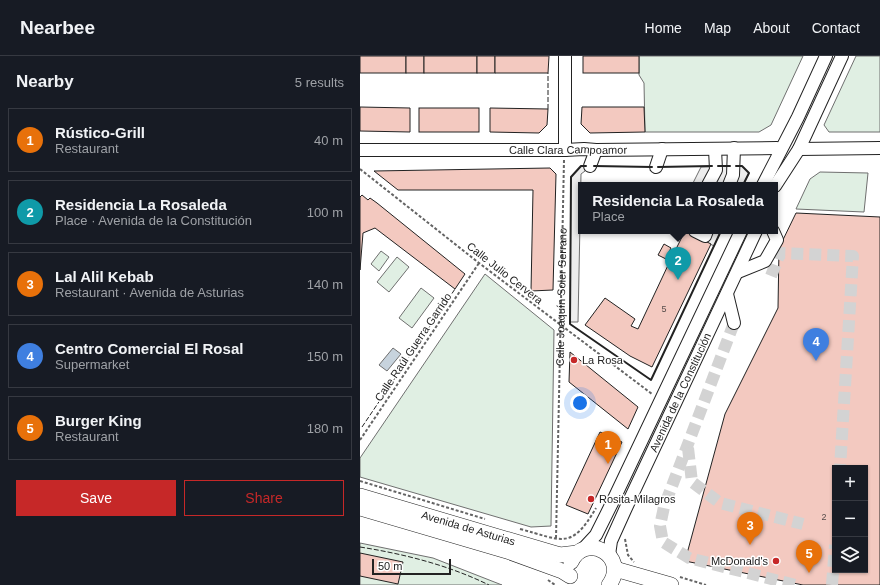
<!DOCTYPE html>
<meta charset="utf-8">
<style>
body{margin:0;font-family:Helvetica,sans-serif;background:#20242c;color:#f1f3f6}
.controls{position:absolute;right:12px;bottom:12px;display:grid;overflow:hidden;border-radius:0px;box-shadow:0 1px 3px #0004}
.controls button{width:36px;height:36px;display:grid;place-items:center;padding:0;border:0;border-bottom:1px solid #363941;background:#171b24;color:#f1f3f6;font:20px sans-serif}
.scale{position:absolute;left:12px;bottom:10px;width:79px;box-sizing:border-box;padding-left:4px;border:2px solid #222;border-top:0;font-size:11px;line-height:14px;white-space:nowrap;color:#222;-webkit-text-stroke:3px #fff;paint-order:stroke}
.you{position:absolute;left:220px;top:347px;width:14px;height:14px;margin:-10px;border:3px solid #fff;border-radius:50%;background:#1a73e8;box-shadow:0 0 0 6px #1a73e833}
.badge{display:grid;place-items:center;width:26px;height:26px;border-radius:50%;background:#c62828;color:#fff;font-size:13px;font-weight:700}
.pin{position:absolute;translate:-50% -33px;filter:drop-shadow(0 1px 2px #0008)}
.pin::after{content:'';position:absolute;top:21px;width:14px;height:12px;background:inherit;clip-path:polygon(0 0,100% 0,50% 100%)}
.popup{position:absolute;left:218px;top:126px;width:200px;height:52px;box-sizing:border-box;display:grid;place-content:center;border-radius:0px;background:#171b24;filter:drop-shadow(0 1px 3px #0005);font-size:13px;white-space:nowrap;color:#9ea1a6}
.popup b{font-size:15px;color:#f1f3f6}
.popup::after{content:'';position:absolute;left:50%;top:100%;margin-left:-8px;border:8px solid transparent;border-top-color:#171b24}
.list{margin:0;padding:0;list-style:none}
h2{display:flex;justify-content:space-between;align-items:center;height:52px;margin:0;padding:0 16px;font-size:17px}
h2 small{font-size:13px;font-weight:400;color:#9ea1a6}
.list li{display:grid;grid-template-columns:26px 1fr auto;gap:12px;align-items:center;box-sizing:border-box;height:64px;margin:0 8px 8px;padding:0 8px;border:1px solid #363941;border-radius:0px}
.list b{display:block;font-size:15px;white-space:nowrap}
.list p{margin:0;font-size:13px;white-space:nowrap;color:#9ea1a6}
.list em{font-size:13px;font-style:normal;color:#9ea1a6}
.actions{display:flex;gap:8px;padding:12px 16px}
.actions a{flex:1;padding:9px 0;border:1px solid #c62828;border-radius:0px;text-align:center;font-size:14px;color:#c62828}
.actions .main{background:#c62828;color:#fff}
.icon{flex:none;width:22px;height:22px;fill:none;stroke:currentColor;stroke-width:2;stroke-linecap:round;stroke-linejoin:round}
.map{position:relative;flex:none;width:520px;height:529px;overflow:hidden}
header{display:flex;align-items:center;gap:24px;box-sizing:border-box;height:56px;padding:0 20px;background:#171b24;border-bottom:1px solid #363941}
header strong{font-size:19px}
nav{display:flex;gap:22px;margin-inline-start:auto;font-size:14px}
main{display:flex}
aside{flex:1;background:#171b24}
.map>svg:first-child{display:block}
</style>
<header>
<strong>Nearbee</strong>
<nav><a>Home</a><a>Map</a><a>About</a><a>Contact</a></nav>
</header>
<main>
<aside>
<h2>Nearby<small>5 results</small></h2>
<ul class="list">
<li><span class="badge" style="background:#e8710a">1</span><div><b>Rústico-Grill</b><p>Restaurant</p></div><em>40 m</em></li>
<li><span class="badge" style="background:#0f9aa8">2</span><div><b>Residencia La Rosaleda</b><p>Place · Avenida de la Constitución</p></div><em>100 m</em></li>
<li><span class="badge" style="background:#e8710a">3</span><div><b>Lal Alil Kebab</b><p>Restaurant · Avenida de Asturias</p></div><em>140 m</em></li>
<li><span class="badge" style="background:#3f7fe0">4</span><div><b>Centro Comercial El Rosal</b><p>Supermarket</p></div><em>150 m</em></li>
<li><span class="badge" style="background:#e8710a">5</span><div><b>Burger King</b><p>Restaurant</p></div><em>180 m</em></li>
</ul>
<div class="actions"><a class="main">Save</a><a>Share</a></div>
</aside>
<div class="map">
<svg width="520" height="529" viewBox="0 0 520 529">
<rect width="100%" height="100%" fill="#fff"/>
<g fill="#e0efe3" stroke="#6f6f6f">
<polygon points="279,0 443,0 411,69 399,76 285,76 284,27 279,19"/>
<polygon points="496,0 520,0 520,76 469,76 464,69"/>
<polygon points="460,116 508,117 504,156 436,153 450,123"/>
<polygon points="21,195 29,201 19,215 11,208"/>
<polygon points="37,201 49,211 29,236 17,226"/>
<polygon points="125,218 194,274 191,470 171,471 0,421 0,402"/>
<polygon points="61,232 74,242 52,272 39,262"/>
<polygon points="0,487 73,502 142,529 0,529"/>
</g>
<g fill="#ededed" stroke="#6f6f6f">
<polygon points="221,110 226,110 225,115 221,118 218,266 210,266 211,121"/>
<polygon points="382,110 389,117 383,129 332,129 341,111"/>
<polygon points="324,175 361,175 354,190"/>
</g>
<polygon fill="#c7d3dd" stroke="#6f6f6f" points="33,292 41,298 27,315 19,309"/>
<g fill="#f3c9c0" stroke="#222" fill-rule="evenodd">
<rect x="0" y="0" width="46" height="17"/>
<rect x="46" y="0" width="18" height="17"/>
<rect x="64" y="0" width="53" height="17"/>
<rect x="117" y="0" width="18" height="17"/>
<polygon points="135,0 189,0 188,17 135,17"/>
<rect x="223" y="0" width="56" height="17"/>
<polygon points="0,51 50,52 50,76 0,75"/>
<polygon points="222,51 284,51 285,76 230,77 221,68"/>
<rect x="59" y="52" width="60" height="24"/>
<polygon points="130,52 188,53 187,69 179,77 130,76"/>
<polygon points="190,112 196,118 193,234 171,235 173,134 38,134 14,115"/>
<polygon points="2,139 8,144 10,142 17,147 105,218 95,233 15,172 3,177 0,214 0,141"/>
<path d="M436,157L520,161V529H443L325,505L365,358L418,252L419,192ZM475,412H505V514H475Z"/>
<polygon points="313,175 325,175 351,188 292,311 270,300 225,269 245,242 275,263 271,270 278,273 310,205 298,199 304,188 311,192 308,198 312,201 323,179"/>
<polygon points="210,296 278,351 268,373 209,326"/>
<polygon points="240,376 262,386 228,458 206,449"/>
<polygon points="0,497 43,506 38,528 0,520"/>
</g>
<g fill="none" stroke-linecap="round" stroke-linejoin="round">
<g stroke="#d3d3d3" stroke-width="12" stroke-dasharray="12 6" stroke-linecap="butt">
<polyline points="411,220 420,197 493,200 480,412"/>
<polyline points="374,267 304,451 300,470 303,486 329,502 435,529"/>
<polyline points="328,392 332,426 360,447 443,468"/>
<polyline points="472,529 475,489"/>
</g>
<g stroke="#222" stroke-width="14">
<g id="minor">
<polyline points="439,93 520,92"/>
<path id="s2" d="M0,94H205L224,93L236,94L417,92"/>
<polyline points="205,94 205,0"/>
<polyline points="230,110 236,94"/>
<polyline points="296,111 302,93"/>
<polyline points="348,129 356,114 355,93"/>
<polyline points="369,129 373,119 374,92"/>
<polyline points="403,129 438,61 466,0"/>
<polyline points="415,130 439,93 482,0"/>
<polyline points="335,175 345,180 347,175"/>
<polyline points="378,216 405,205 417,184 413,175"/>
<polyline points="367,238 374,267"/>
<polyline points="223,493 236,479 252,447 381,175"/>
<path id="s3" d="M249,499L251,485L265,454L396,175"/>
</g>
</g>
<g stroke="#222" stroke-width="16">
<g id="major">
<path id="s4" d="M0,440L200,499L217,497"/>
<polyline points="0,452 147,495 202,515 210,520"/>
<path d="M211,506C225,475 270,500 249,529"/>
<polyline points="255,513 311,529"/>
</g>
</g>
<g stroke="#646464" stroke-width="2" stroke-dasharray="3 2" stroke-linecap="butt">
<polyline points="0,113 119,207 292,338"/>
<polyline points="0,384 119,207"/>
<polyline points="0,425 125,463"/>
<path d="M160,473C202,484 211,495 236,452"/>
<path id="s1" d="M196,482L204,104"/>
<polyline points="265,483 268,499 274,506"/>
<polyline points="320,521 346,529"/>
<polyline points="188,524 195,529"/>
</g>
<use href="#minor" stroke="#fff" stroke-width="12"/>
<use href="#major" stroke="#fff" stroke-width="15"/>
<g stroke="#222" stroke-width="1" stroke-dasharray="5 2" stroke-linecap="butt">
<polyline points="188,53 188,17"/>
<polyline points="2,371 95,233"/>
<path d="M0,491C44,498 88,509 129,529"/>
</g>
<g stroke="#222" stroke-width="2">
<polyline points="226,110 221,110 211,121 210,268 291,324 361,175"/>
<polyline points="234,110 292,111"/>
<polyline points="358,110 370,110"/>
<polyline points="376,110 382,110 389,117 383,129"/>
<polyline points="298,111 352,110"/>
</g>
</g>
<g fill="#c62828" stroke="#fff" stroke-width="1.5">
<circle cx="214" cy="304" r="4"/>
<circle cx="231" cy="443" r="4"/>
<circle cx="416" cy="505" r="4"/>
</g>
<g text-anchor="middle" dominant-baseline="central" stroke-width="3" stroke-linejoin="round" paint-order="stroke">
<g font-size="9" fill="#564c4a">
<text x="304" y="253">5</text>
<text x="464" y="461">2</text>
</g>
<g font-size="11" fill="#222" stroke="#fff">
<text stroke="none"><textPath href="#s2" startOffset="208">Calle Clara Campoamor</textPath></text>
<text transform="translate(145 217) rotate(38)">Calle Julio Cervera</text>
<text stroke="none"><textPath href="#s1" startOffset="241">Calle Joaquín Soler Serrano</textPath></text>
<text transform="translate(53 291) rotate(-56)">Calle Raúl Guerra Garrido</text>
<text stroke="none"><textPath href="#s3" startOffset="178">Avenida de la Constitución</textPath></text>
<text stroke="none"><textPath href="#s4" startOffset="113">Avenida de Asturias</textPath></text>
</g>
<g font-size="11" fill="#222" stroke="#fff" text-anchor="start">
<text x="222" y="304">La Rosa</text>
<text x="239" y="443">Rosita-Milagros</text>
<text x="408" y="505" text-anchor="end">McDonald's</text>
</g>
</g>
</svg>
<div class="controls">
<button>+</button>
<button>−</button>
<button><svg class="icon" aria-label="layers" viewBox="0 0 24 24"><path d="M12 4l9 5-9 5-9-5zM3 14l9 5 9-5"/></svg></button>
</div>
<div class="scale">50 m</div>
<div class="you"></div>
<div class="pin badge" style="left:248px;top:408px;background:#e8710a">1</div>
<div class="pin badge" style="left:318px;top:224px;background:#0f9aa8">2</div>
<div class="popup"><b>Residencia La Rosaleda</b>Place</div>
<div class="pin badge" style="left:390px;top:489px;background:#e8710a">3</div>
<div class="pin badge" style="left:456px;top:305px;background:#3f7fe0">4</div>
<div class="pin badge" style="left:449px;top:517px;background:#e8710a">5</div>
</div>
</main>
